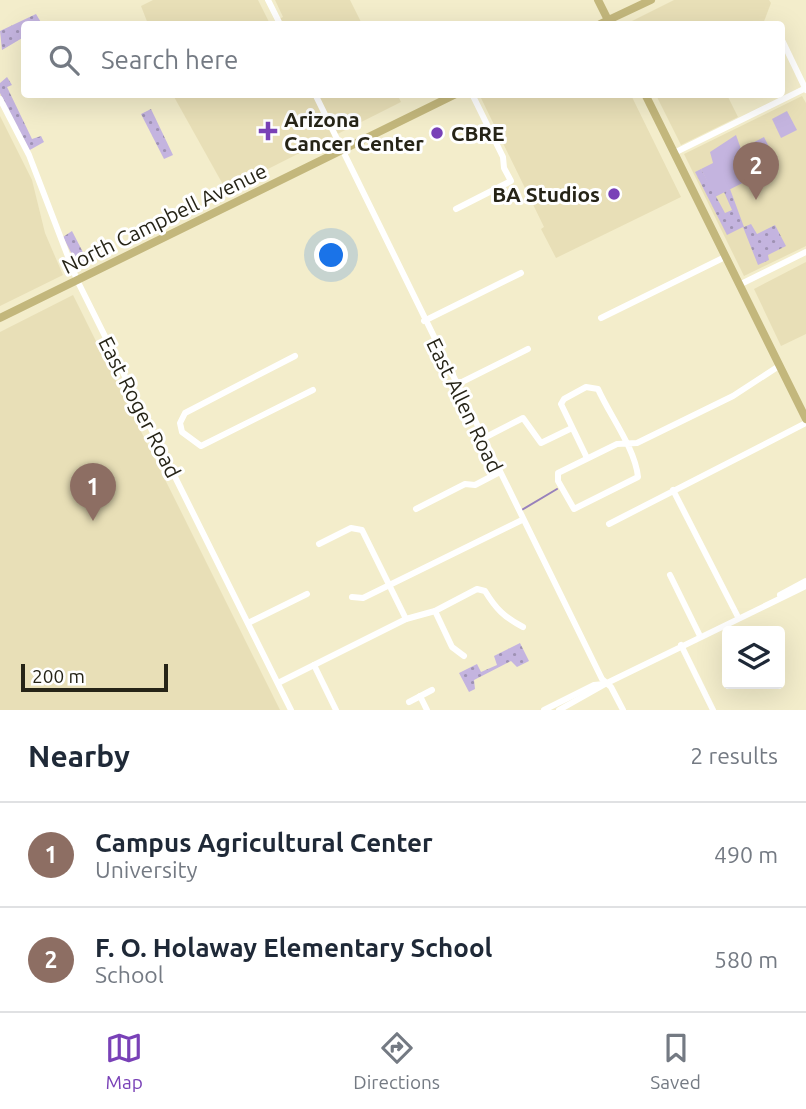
<!DOCTYPE html>
<style>
body{margin:0;font-family:Ubuntu,sans-serif;background:#f2f2f3;color:#1f2937}
.controls{position:absolute;right:21px;bottom:21px;display:grid;overflow:hidden;border-radius:7px;box-shadow:0 7px 28px #0002}
.controls button{width:63px;height:63px;display:grid;place-items:center;padding:0;border:0;border-bottom:2px solid #e0e1e3;background:#fff;color:#1f2937;font:35px sans-serif}
.scale{position:absolute;left:21px;bottom:18px;width:147px;box-sizing:border-box;padding-left:7px;border:4px solid #262417;border-top:0;font-size:19px;line-height:24px;white-space:nowrap;color:#262417;-webkit-text-stroke:5px #fff;paint-order:stroke}
.you{position:absolute;left:332px;top:256px;width:24px;height:24px;margin:-18px;border:5px solid #fff;border-radius:50%;background:#1a73e8;box-shadow:0 0 0 10px #1a73e833}
.badge{display:grid;place-items:center;width:46px;height:46px;border-radius:50%;background:#7941b7;color:#fff;font-size:23px;font-weight:700}
.pin{position:absolute;translate:-50% -58px;filter:drop-shadow(0 2px 4px #0008)}
.pin::after{content:'';position:absolute;top:37px;width:24px;height:21px;background:inherit;clip-path:polygon(0 0,100% 0,50% 100%)}
.list{margin:0;padding:0;list-style:none}
h2{display:flex;justify-content:space-between;align-items:center;height:91px;margin:0;padding:0 28px;font-size:30px}
h2 small{font-size:23px;font-weight:400;color:#747a83}
.list li{display:grid;grid-template-columns:46px 1fr auto;gap:21px;align-items:center;box-sizing:border-box;height:105px;padding:0 28px;border-top:2px solid #e0e1e3}
.list b{display:block;font-size:26px;white-space:nowrap}
.list p{margin:0;font-size:23px;white-space:nowrap;color:#747a83}
.list em{font-size:23px;font-style:normal;color:#747a83}
.icon{flex:none;width:38px;height:38px;fill:none;stroke:currentColor;stroke-width:2;stroke-linecap:round;stroke-linejoin:round}
.map{position:relative;flex:none;width:806px;height:710px;overflow:hidden}
.search{position:absolute;background:#fff;box-shadow:0 7px 28px #0002;left:21px;right:21px;top:21px;height:77px;display:flex;align-items:center;gap:18px;box-sizing:border-box;padding:0 24px;border-radius:7px;color:#747a83;font-size:26px}
.sheet{height:301px;background:#fff}
nav{display:flex;justify-content:space-around;align-items:center;box-sizing:border-box;height:98px;border-top:2px solid #e0e1e3;background:#fff;font-size:19px;color:#747a83}
nav a{display:grid;justify-items:center;gap:4px}
nav .on{color:#7941b7}
.map>svg:first-child{display:block}
</style>
<div class="map">
<svg width="806" height="710" viewBox="0 0 806 710">
<defs>
<pattern id="grass-dots" width="8" height="8" patternUnits="userSpaceOnUse" patternTransform="scale(1.75)"><rect width="8" height="8" fill="#c4b4df"/><path d="M2 2h.1M6 6h.1" fill="none" stroke="#9f92b4" stroke-width="1.8" stroke-linecap="round"/></pattern>
</defs>
<rect width="100%" height="100%" fill="#f3edcb"/>
<g fill="#e8dfb7">
<polygon points="153,0 258,0 270,24 283,17 275,0 350,0 362,24 148,24 141,6"/>
<polygon points="674,0 769,0 771,3 763,24 626,24"/>
<polygon points="397,94 401,102 226,190 173,95"/>
<polygon points="489,94 631,95 681,197 556,258 541,229 544,227 481,98"/>
<polygon points="656,95 727,95 738,117 681,145"/>
<polygon points="802,96 806,103 806,246 744,276 684,154"/>
<polygon points="0,116 32,180 45,233 63,275 0,306"/>
<polygon points="806,262 806,334 781,346 754,289"/>
<polygon points="73,295 280,710 0,710 0,332"/>
</g>
<g fill="url(#grass-dots)">
<polygon points="36,14 42,24 24,24 24,37 2,50 0,31"/>
<polygon points="7,77 12,85 7,87 32,139 41,136 44,142 28,151 0,93 0,83"/>
<polygon points="151,109 173,155 164,159 141,114"/>
<polygon points="701,169 725,213 732,210 724,192 730,189 744,227 751,224 757,234 775,225 786,246 768,255 769,260 758,265 743,227 727,235 695,172"/>
<polygon points="72,231 87,260 77,264 63,237"/>
<polygon points="520,643 529,661 517,667 511,661 474,680 475,689 469,692 459,673 477,664 481,672 497,665 494,656"/>
</g>
<g fill="#c4b4df">
<polygon points="787,111 797,130 781,138 772,119"/>
<polygon points="736,135 741,149 764,137 778,165 715,197 701,169 713,163 710,152"/>
</g>
<g fill="none" stroke-linecap="round" stroke-linejoin="round">
<polyline stroke="#9881bb" stroke-width="2" points="520,511 557,489"/>
<g stroke="#fff" stroke-width="6">
<polyline points="268,0 280,24"/>
<polyline points="782,40 806,90"/>
<polyline points="315,94 602,679 611,687 623,710"/>
<polyline points="0,99 29,155 77,280 291,710"/>
<polyline points="674,153 806,88"/>
<polyline points="456,209 511,181 504,168 503,157 472,94"/>
<polyline points="739,285 806,252"/>
<polyline points="601,318 725,257"/>
<polyline points="424,321 521,273"/>
<polyline points="295,356 185,413 180,423 182,432 201,446 313,390"/>
<polyline points="456,385 528,349"/>
<polyline points="482,439 523,418 541,443 572,428"/>
<path d="M587,458L561,404L564,399L586,387L598,389C610,416 635,448 638,477L574,509L558,481V473L617,444L637,443L733,396L779,366"/>
<polyline points="673,490 738,617"/>
<polyline points="416,509 465,484 475,485 498,473"/>
<polyline points="609,524 806,423"/>
<polyline points="319,544 351,528 362,530 406,619"/>
<polyline points="670,575 700,636"/>
<polyline points="780,595 806,581"/>
<polyline points="352,597 363,598 522,520"/>
<polyline points="435,611 452,647 464,656"/>
<polyline points="248,623 307,594"/>
<polyline points="681,645 713,710"/>
<polyline points="314,665 336,710"/>
<path d="M278,683L406,619L435,611L477,589L485,591C496,609 504,617 523,627"/>
<polyline points="420,696 427,710"/>
<polyline points="409,702 432,690"/>
<polyline points="544,710 594,685 604,684"/>
<polyline points="559,710 607,683 806,586"/>
</g>
<g stroke="#c3b77c" stroke-width="8">
<polyline points="598,0 610,24"/>
<polyline points="600,24 651,0"/>
<polyline points="645,94 806,419"/>
<polyline points="0,318 456,94"/>
</g>
</g>
<g fill="#7941b7" stroke="#fff" stroke-width="2.5">
<path d="M264.5 120.5h7v7h7v7h-7v7h-7v-7h-7v-7h7z"/>
<circle cx="437" cy="133" r="7"/>
<circle cx="614" cy="194" r="7"/>
</g>
<g text-anchor="middle" dominant-baseline="central" stroke-width="6" stroke-linejoin="round" paint-order="stroke">
<g font-size="21" font-weight="bold" fill="#262417" stroke="#fff" text-anchor="start">
<text x="284" y="119">Arizona<tspan x="284" dy="24">Cancer Center</tspan></text>
<text x="451" y="133">CBRE</text>
<text x="600" y="194" text-anchor="end">BA Studios</text>
</g>
<g font-size="21" fill="#262417" stroke="#fff">
<text transform="translate(164 218) rotate(-26)">North Campbell Avenue</text>
<text transform="translate(465 405) rotate(64)">East Allen Road</text>
<text transform="translate(140 407) rotate(63)">East Roger Road</text>
</g>
</g>
</svg>
<div class="controls">
<button><svg class="icon" aria-label="layers" viewBox="0 0 24 24"><path d="M12 4l9 5-9 5-9-5zM3 14l9 5 9-5"/></svg></button>
</div>
<div class="scale">200 m</div>
<div class="you"></div>
<div class="pin badge" style="left:93px;top:521px;background:#8d6e63">1</div>
<div class="pin badge" style="left:756px;top:200px;background:#8d6e63">2</div>
<div class="search"><svg class="icon" aria-label="search" viewBox="0 0 24 24"><circle cx="10" cy="10" r="6"/><path d="M15 15l6 6"/></svg>Search here</div>
</div>
<section class="sheet">
<h2>Nearby<small>2 results</small></h2>
<ul class="list">
<li><span class="badge" style="background:#8d6e63">1</span><div><b>Campus Agricultural Center</b><p>University</p></div><em>490 m</em></li>
<li><span class="badge" style="background:#8d6e63">2</span><div><b>F. O. Holaway Elementary School</b><p>School</p></div><em>580 m</em></li>
</ul>
</section>
<nav>
<a class="on"><svg class="icon" aria-label="map" viewBox="0 0 24 24"><path d="M3 6l6-2 6 2 6-2v14l-6 2-6-2-6 2zM9 4v14M15 6v14"/></svg>Map</a>
<a><svg class="icon" aria-label="directions" viewBox="0 0 24 24"><path d="M12 3l9 9-9 9-9-9zM9 14v-3h6M13 9l2 2-2 2"/></svg>Directions</a>
<a><svg class="icon" aria-label="saved" viewBox="0 0 24 24"><path d="M7 4h10v16l-5-4-5 4z"/></svg>Saved</a>
</nav>
